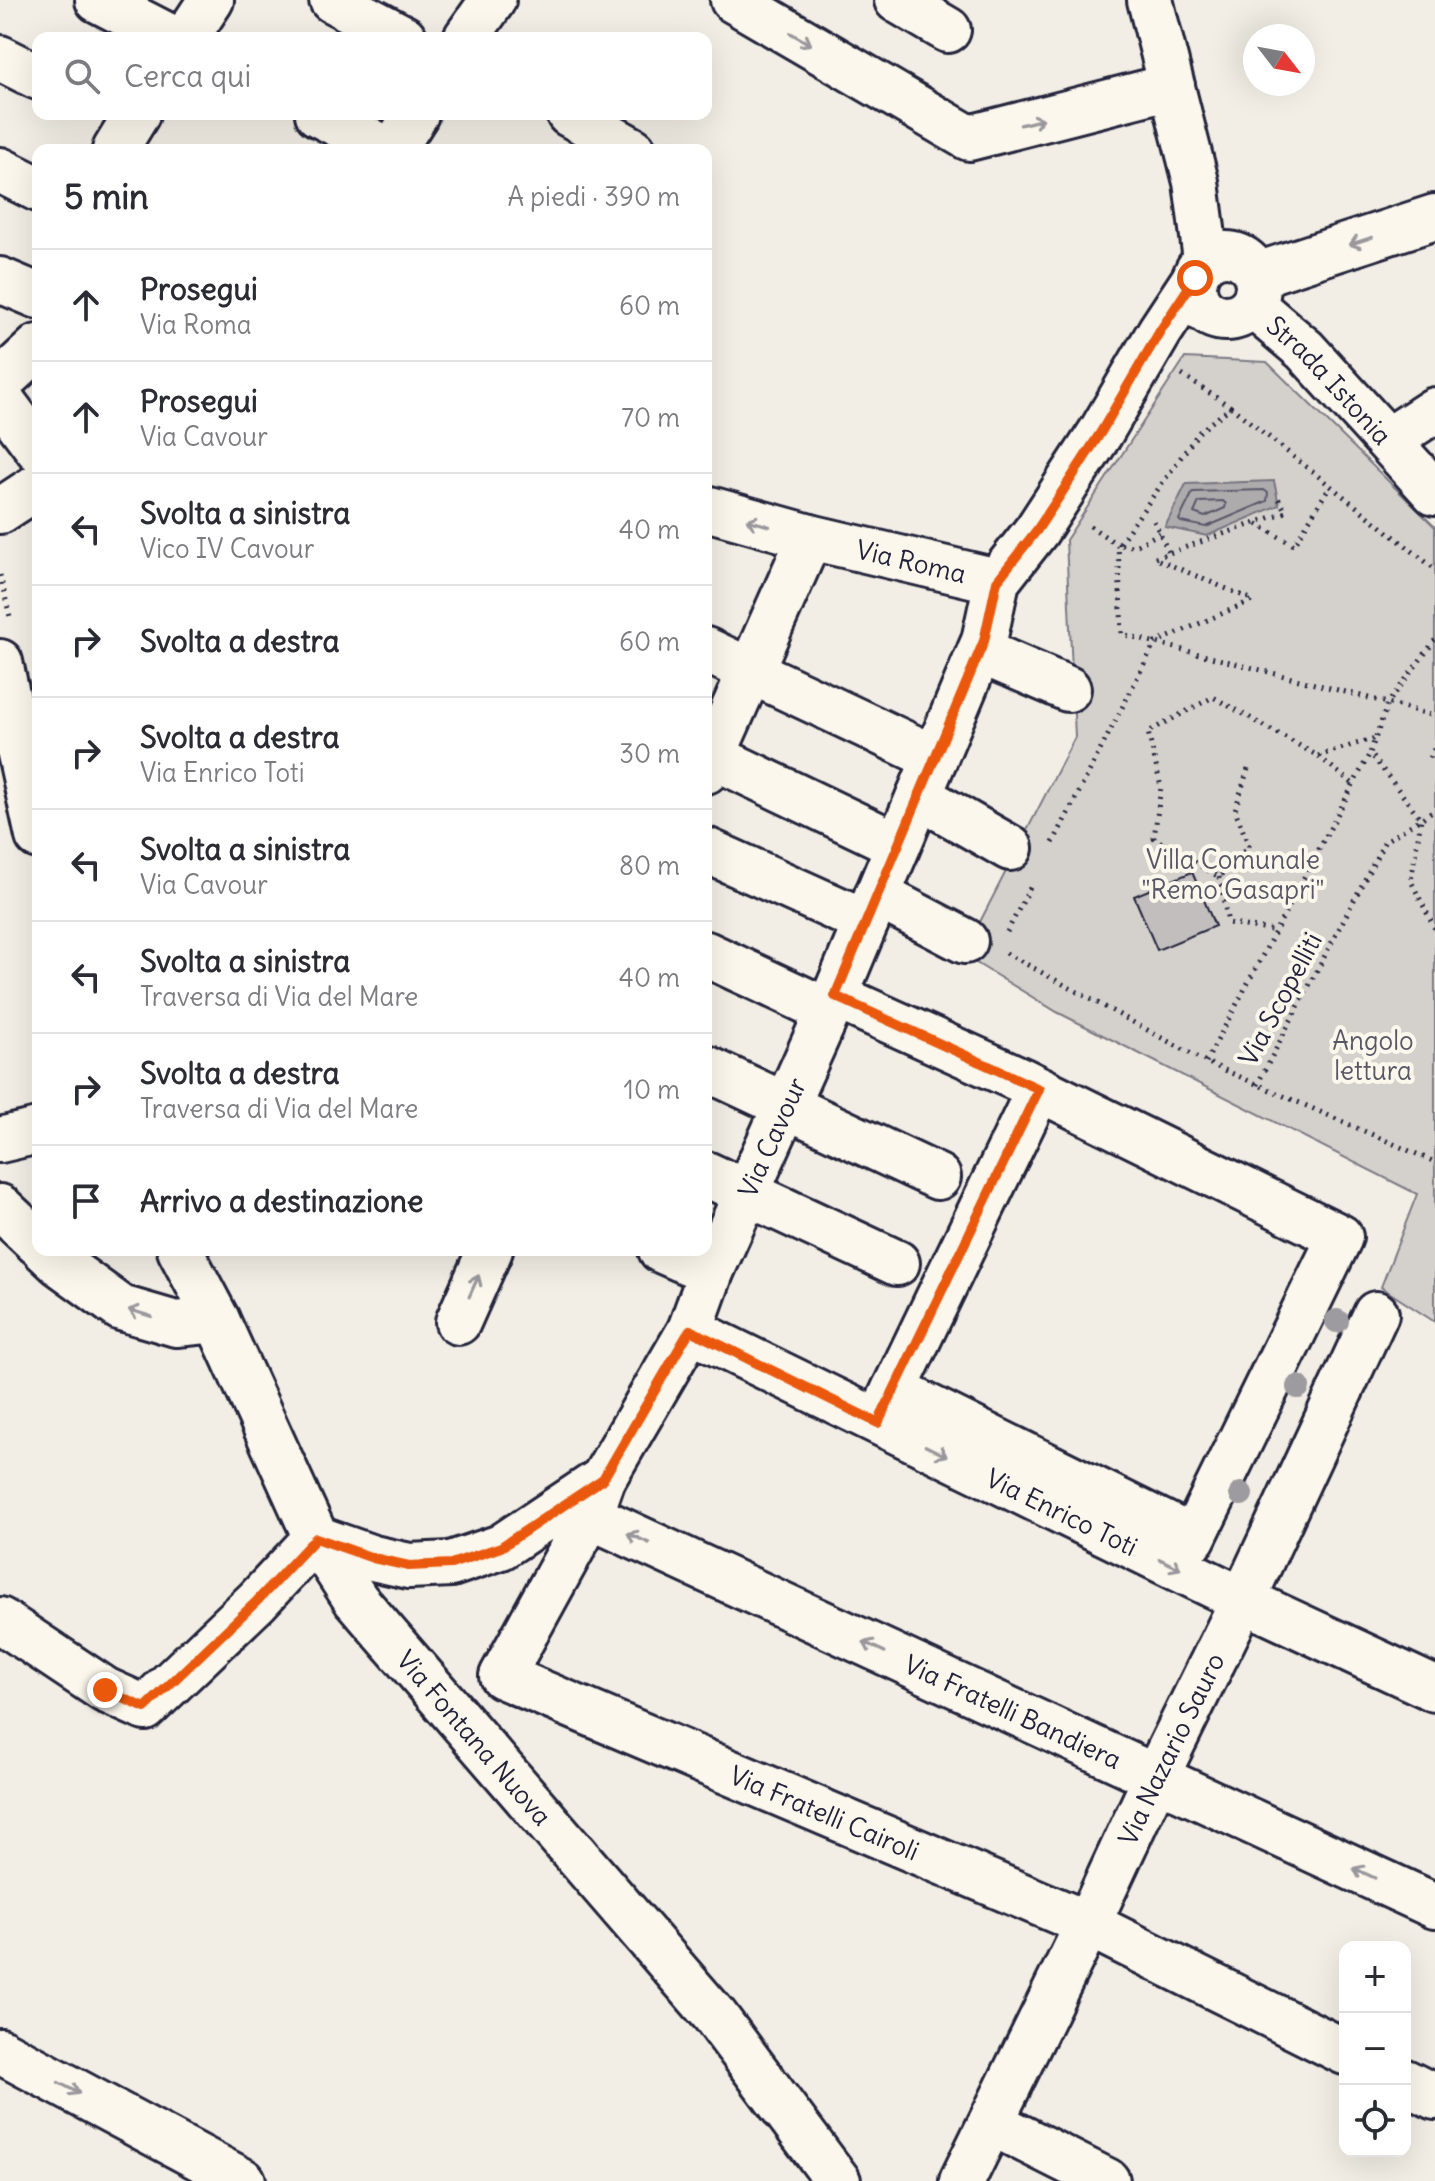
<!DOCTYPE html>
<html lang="it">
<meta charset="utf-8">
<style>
body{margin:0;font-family:Delius,sans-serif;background:#f2f2f3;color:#2b2b33}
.controls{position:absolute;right:24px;bottom:24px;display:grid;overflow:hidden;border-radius:16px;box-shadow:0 8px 32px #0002}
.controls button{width:72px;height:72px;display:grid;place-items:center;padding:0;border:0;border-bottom:2px solid #e1e1e2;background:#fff;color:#2b2b33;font:40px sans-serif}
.compass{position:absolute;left:1243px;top:24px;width:72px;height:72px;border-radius:50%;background:#fff;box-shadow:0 8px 32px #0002;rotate:121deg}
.stop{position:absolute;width:24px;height:24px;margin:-18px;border:6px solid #ea580c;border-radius:50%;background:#fff}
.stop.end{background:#ea580c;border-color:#fff;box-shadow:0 2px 8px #0008}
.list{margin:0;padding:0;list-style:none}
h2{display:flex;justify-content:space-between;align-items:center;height:104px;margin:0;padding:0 32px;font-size:34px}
h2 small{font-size:26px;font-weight:400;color:#7c7c81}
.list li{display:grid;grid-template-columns:52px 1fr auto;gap:24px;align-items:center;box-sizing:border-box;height:112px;padding:0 32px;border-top:2px solid #e1e1e2}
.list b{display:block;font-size:30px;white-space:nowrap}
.list p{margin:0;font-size:26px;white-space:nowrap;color:#7c7c81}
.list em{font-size:26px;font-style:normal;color:#7c7c81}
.icon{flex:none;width:44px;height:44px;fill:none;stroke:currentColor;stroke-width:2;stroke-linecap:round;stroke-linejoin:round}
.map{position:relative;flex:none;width:1435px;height:2181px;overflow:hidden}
.search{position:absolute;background:#fff;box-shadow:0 8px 32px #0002;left:32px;top:32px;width:680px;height:88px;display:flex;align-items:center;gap:20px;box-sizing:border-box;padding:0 28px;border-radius:16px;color:#7c7c81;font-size:30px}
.panel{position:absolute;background:#fff;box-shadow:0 8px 32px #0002;left:32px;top:144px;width:680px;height:1112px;border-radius:16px}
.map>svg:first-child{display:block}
</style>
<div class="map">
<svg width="1435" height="2181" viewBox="0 0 1435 2181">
<rect width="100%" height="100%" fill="#f2eee5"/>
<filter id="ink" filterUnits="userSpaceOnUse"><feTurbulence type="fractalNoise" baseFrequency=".0125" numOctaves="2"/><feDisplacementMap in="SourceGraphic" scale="16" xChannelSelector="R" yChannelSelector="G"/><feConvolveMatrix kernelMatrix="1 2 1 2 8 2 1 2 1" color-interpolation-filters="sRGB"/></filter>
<g filter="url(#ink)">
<polygon fill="#d4d1cc" stroke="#7b7a84" stroke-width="2" points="1185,358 1267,362 1435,527 1435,1322 1381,1287 1417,1194 1057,1012 963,955 1075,737 1066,540"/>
<polygon fill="#aeabad" stroke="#76747f" stroke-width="2" points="1274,481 1279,505 1207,536 1165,527 1186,484"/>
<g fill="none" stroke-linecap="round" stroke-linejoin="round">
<g stroke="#5a5969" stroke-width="2">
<polygon points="1264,490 1268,493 1267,501 1206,527 1181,522 1179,520 1193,492"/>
<polygon points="1223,501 1226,504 1225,508 1205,517 1194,513 1199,502"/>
</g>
</g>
<polygon fill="#c2bebe" stroke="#22223b" stroke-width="2" points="1192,872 1215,926 1157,950 1134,896"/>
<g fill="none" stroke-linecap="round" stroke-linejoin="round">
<g stroke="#22223b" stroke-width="50">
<g id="minor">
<polyline points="98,0 172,38"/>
<polyline points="332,0 404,38"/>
<polyline points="733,0 969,138 1172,86"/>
<polyline points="897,0 948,30"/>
<polyline points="1150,0 1196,182 1206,260"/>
<polyline points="186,38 211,0"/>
<polyline points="466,38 493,0"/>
<polyline points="0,58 38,77"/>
<polyline points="318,114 388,150"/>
<polyline points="569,114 633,150"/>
<polyline points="115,150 137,114"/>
<polyline points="393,150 416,114"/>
<polyline points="0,170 38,189"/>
<circle cx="1226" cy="286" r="32"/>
<polyline points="1257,275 1435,217"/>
<polyline points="0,280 38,296"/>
<path id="s1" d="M1252,305L1305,350L1435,493"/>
<polyline points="0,382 38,347"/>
<polyline points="0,398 38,449"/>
<polyline points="1389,440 1435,410"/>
<path id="s2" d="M706,508L810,537L997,581"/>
<polyline points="0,511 38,486"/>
<polyline points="706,650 935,758"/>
<polyline points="980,651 1068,689"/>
<polyline points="0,662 38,836"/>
<polyline points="706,753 898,845"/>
<polyline points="706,771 810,537"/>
<polyline points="919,796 1010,848"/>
<polyline points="706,850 866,922"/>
<polyline points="877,895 965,941"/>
<polyline points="706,954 828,1011"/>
<polyline points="835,996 1021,1080 1340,1237 1193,1538 894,1390"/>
<polyline points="706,1068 938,1177"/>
<polyline points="0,1140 38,1131"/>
<polyline points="706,1174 897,1263"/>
<polyline points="0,1207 38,1243"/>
<polyline points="45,1250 59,1263 121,1308 176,1324 217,1320"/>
<path id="s3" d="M180,1250L217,1320L316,1538L356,1600L715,2016L838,2181"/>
<polyline points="661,1250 711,1272"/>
<polyline points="458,1322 490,1250"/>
<path id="s4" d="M690,1330L1243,1600L1435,1689"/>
<polyline points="881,1417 1039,1089"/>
<path id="s5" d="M603,1479L590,1516L502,1676L1088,1924L1345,2052"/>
<path id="s6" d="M590,1516L1435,1906"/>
<path id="s7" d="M0,1620L105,1690L145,1708L257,1601L316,1538L373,1558L409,1566L451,1564L501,1547L603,1479L690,1330L711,1272L835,996L984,641L997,581L1037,530L1101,432L1160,331L1195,278"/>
<polyline points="1405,2082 1435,2097"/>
<polyline points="992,2123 1107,2181"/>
<path id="s8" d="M962,2181L1088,1924L1156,1777L1243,1600L1376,1314"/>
</g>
</g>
<g stroke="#22223b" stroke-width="50">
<polyline id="major" points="0,2051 243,2181"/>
</g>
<g stroke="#22223b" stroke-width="5" stroke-dasharray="2 6" stroke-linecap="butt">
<polyline points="1182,375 1231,407"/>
<polyline points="1154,521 1169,553"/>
<polyline points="1257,524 1294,545 1330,486"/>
<polyline points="1090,526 1118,545 1122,634 1388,703 1370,753 1421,819 1411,881 1435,929"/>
<polyline points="1160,533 1135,546 1118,545 1199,432 1231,407 1435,569"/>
<polyline points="1155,558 1286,512 1277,496"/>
<polyline points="0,575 11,621"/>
<polyline points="1435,640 1388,703 1435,716"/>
<polyline points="1318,756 1375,738"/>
<polyline points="1430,758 1435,747"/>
<polyline points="1248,769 1235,810 1249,846 1219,877 1154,838 1161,787 1148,732 1213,697 1318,756 1352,783"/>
<polyline points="1053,843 1155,643 1253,600 1154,558"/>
<polyline points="1219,877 1228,923 1274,931"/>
<polyline points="1007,932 1032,884"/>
<polyline points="1006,953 1206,1062 1435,1162"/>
<polyline points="1206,1062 1370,753"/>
<polyline points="1257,1085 1385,841 1421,819 1435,809"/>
</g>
<use href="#minor" stroke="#fbf7ec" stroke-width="44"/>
<use href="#major" stroke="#fbf7ec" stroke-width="44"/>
</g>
<g fill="#9d9b9f">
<circle cx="1337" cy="1321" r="12"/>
<circle cx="1298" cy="1387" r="12"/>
<circle cx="1241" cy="1494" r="12"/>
</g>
<defs><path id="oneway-shaft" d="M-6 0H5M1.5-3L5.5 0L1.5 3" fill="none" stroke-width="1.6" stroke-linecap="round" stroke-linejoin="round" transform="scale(2)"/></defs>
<g stroke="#99979c">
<use href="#oneway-shaft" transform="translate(801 39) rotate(30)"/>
<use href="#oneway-shaft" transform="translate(1032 122) rotate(-14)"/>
<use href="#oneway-shaft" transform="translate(1361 241) rotate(162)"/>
<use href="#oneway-shaft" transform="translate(758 523) rotate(-164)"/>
<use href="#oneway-shaft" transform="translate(474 1286) rotate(-66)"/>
<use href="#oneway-shaft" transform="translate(140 1313) rotate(-163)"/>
<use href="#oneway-shaft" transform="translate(936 1451) rotate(26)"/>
<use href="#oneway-shaft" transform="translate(638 1538) rotate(-155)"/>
<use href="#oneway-shaft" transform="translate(1170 1564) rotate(26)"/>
<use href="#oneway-shaft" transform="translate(874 1647) rotate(-155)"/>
<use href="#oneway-shaft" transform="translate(1364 1873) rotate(-155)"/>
<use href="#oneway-shaft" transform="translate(69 2088) rotate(28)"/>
</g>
</g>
<g fill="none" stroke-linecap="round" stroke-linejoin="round" filter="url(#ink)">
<polyline stroke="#ea580c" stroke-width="10" points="105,1690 145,1708 257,1601 316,1538 373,1558 409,1566 451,1564 501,1547 603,1479 690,1330 878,1423 1039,1089 835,996 984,641 997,581 1037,530 1055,503 1101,432 1160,331 1195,278"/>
</g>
<g text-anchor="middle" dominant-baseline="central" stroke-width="8" stroke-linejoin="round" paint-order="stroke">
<g font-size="26" fill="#22223b" stroke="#fbf7ec">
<text stroke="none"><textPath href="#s1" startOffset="108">Strada Istonia</textPath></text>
<text stroke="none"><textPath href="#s2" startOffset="212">Via Roma</textPath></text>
<text transform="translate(1280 999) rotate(-62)">Via Scopelliti</text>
<text stroke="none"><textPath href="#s7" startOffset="1108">Via Cavour</textPath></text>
<text stroke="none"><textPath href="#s4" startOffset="414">Via Enrico Toti</textPath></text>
<text stroke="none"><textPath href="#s6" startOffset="466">Via Fratelli Bandiera</textPath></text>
<text stroke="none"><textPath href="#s3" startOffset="574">Via Fontana Nuova</textPath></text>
<text stroke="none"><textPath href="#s8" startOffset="480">Via Nazario Sauro</textPath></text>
<text stroke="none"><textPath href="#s5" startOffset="572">Via Fratelli Cairoli</textPath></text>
</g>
<g font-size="26" fill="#575766" stroke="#fbf7ec">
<text x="1233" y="859">Villa Comunale<tspan x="1233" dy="30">"Remo Gasapri"</tspan></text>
<text x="1373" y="1040">Angolo<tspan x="1373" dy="30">lettura</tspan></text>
</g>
</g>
</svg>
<div class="controls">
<button>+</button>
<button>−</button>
<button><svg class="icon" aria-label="locate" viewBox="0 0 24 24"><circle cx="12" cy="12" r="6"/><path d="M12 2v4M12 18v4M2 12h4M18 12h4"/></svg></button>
</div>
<svg class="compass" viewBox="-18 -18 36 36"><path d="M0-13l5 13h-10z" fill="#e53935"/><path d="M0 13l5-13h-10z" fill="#7c7c81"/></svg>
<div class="stop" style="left:1195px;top:278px"></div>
<div class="stop end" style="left:105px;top:1690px"></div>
<div class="search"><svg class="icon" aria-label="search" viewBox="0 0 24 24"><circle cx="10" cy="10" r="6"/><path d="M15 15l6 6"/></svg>Cerca qui</div>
<section class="panel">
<h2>5 min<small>A piedi · 390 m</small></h2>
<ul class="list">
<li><svg class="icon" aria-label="ahead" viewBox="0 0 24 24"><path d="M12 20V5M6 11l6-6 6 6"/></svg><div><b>Prosegui</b><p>Via Roma</p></div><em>60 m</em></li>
<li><svg class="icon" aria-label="ahead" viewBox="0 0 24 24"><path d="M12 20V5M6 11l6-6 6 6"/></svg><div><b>Prosegui</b><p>Via Cavour</p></div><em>70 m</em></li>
<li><svg class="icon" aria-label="left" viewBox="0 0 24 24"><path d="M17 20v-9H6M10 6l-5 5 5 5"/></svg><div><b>Svolta a sinistra</b><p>Vico IV Cavour</p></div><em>40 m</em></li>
<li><svg class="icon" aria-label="right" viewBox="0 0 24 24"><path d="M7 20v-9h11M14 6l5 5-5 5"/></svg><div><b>Svolta a destra</b></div><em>60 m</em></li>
<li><svg class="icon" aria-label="right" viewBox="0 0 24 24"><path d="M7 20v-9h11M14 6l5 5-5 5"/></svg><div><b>Svolta a destra</b><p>Via Enrico Toti</p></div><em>30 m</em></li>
<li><svg class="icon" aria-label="left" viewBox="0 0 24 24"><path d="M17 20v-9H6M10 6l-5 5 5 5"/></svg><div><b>Svolta a sinistra</b><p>Via Cavour</p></div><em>80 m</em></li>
<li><svg class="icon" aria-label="left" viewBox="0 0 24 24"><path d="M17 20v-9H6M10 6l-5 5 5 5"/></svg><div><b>Svolta a sinistra</b><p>Traversa di Via del Mare</p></div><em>40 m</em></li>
<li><svg class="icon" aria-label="right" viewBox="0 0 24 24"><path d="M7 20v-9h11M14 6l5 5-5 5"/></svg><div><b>Svolta a destra</b><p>Traversa di Via del Mare</p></div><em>10 m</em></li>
<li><svg class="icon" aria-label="arrive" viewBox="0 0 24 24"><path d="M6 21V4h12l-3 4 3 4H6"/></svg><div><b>Arrivo a destinazione</b></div></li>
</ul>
</section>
</div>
